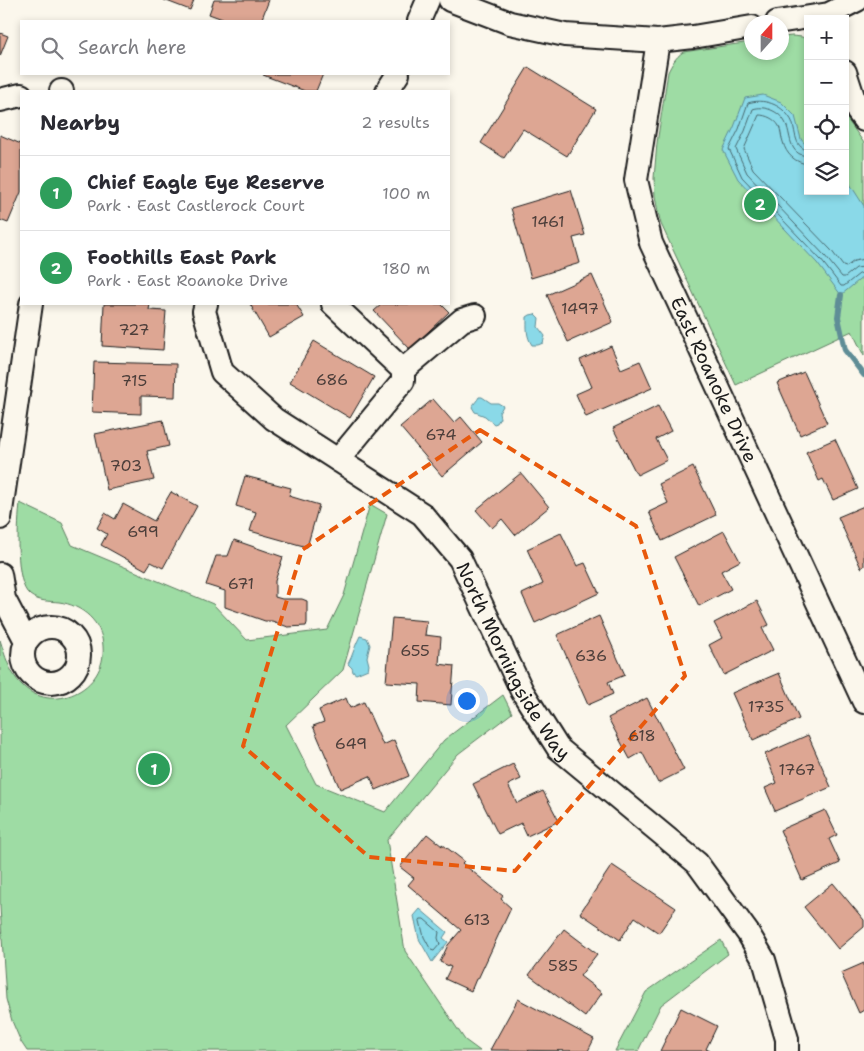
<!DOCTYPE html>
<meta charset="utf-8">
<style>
body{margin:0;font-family:"Shantell Sans",sans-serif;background:#f2f2f3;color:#2b2b33}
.controls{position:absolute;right:15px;top:15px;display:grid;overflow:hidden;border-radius:0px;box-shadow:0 2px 8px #0003}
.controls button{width:45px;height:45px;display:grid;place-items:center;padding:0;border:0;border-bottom:1px solid #e1e1e2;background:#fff;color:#2b2b33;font:25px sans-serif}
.compass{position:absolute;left:744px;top:15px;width:45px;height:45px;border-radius:50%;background:#fff;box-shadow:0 2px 8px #0003;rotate:21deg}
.you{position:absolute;left:466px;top:700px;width:18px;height:18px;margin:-12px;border:4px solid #fff;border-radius:50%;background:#1a73e8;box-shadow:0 0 0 8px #1a73e833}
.badge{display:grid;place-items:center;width:32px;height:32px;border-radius:50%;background:#1a73e8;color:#fff;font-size:16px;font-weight:700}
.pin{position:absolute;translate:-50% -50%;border:2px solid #fff;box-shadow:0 1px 5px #0006}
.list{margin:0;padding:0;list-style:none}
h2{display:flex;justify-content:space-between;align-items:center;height:65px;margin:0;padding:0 20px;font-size:21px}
h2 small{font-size:16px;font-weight:400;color:#7c7c81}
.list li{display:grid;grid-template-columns:32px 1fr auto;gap:15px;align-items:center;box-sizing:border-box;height:75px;padding:0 20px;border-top:1px solid #e1e1e2}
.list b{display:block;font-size:19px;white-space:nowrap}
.list p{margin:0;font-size:16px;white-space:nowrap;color:#7c7c81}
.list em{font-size:16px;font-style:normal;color:#7c7c81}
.icon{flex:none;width:28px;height:28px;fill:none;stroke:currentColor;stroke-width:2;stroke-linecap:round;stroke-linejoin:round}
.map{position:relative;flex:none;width:864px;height:1051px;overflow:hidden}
.search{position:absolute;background:#fff;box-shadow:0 2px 8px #0003;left:20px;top:20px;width:430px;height:55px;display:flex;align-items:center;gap:12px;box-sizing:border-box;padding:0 18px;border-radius:0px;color:#7c7c81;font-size:19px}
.panel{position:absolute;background:#fff;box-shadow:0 2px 8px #0003;left:20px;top:90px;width:430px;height:215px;border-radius:0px}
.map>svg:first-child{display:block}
</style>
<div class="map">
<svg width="864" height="1051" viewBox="0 0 864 1051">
<rect width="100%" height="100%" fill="#fbf7ec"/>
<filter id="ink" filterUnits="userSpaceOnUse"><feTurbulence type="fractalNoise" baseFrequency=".02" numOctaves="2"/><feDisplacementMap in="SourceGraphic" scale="10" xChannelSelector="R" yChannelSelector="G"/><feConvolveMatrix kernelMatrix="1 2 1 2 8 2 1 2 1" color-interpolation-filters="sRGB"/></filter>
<g filter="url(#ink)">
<g fill="#9edca4" stroke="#5d7c60">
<path d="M792,36L802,37L808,40V191H845V116L864,143V356L852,331L736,385L661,224L658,212L655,196L654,178L657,143L668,72C672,64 675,58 683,52L751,42L752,52H782V37Z"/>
<path d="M20,503L62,523L72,545L213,604L247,640L327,630L344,595L370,504L387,514L343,670L286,725L316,784L385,812L444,740L503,695L512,713L458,754L387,840L405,951L465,1040L480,1051H27L21,1042L12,1021L6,999L0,907V640C5,655 9,672 21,684C51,716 107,690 103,646C102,622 82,605 59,602C49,601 39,602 30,595C14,583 18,522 20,503Z"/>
<polygon points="721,940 728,954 661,1005 638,1051 615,1051 646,992"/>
</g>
<g fill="#8ad9e8" stroke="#5e8d96">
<polygon points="763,95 781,102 795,116 801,139 808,148 808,191 845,191 845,180 848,181 864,206 864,276 841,295 817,263 738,179 723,150 734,127 745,98"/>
<path d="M535,314L539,318L538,327L545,336L543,343L538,345H532C526,336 527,328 527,317L530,315Z"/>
<path d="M479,397H482L491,403H498L503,406L499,413L500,418L497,423L494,424L485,416L475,412L472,407C474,403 477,401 479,397Z"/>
<path d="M360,636L367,638L370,645L367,657L369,665L368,669L356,674L353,672L352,668L348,664C353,655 355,645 360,636Z"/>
<polygon points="420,909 447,932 443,938 448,942 432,962 419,939 414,916"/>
</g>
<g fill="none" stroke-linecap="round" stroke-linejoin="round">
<g stroke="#48686e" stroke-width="1">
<path d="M808,150C792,148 797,127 790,118C781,104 763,98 748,103L739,129L729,149L742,177L821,260L841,286H844L859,274L864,273"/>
<path d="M808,156C787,155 792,134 785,122C779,111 764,105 753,109L745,131L736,149L747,173L825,256L842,277H845L856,268L864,267"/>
<path d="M808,164C795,163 786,154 783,142C781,137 781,130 779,126C775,119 766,115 759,115L744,149L753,169L831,250L843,266L846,267L854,261L864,259"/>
<polygon points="421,919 424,919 439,932 438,938 440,944 434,951 431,950 424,937 420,921"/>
</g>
<polyline stroke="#5e8d96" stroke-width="6" points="841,295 838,317 845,350 864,375"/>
</g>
<g fill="#dda693" stroke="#1c1c1c">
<polygon points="164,0 194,0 190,10"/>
<polygon points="214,0 269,0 261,21 228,21 209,14"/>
<polygon points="0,33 8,36 0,56"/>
<polygon points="528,67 596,109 567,156 523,129 504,158 481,143"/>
<polygon points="264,74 323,74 316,91 305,91 263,75"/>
<polygon points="0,135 21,144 21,192 8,223 0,220"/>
<polygon points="571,190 585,235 573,238 580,263 531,278 511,208"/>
<polygon points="592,275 613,322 568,342 547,295"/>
<polygon points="104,304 150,304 149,310 166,311 163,350 102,346"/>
<polygon points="250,304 296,304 304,317 269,337"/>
<polygon points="382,304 441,304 449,312 410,349 374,311"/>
<polygon points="314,341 374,377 350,418 290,382"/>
<polygon points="611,346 621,369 640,361 652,388 586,417 576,394 592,387 580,360"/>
<polygon points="94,362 176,364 175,397 141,396 141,414 92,412"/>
<polygon points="804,372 827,423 800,435 777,383"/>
<polygon points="433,399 454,423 461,417 482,442 442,476 400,427"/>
<polygon points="658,406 671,431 656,439 667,460 637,475 613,428"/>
<polygon points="163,420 169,446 147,451 154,480 107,490 95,434"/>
<polygon points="835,439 858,489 833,500 823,479 819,481 806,452"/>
<polygon points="693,467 716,515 662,541 649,512 668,503 659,484"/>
<polygon points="521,473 549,507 515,535 502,519 492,528 476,510"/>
<polygon points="245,476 291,488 289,496 319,505 307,547 250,531 256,512 236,506"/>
<polygon points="171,492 197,506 163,568 151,562 146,570 101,545 107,534 97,528 105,513 115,519 123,504 154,521"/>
<polygon points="864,506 864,566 861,568 838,517"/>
<polygon points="724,531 740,561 721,571 731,589 699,606 674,557"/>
<polygon points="561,533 577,566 585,563 599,593 535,623 522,594 543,584 527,549"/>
<polygon points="234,540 283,557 275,581 275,597 282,599 302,599 307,601 307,623 306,626 288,627 272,621 265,621 225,607 225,591 206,585 216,556 228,556"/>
<polygon points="757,601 769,625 762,628 773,650 724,675 709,645 722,638 714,623"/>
<polygon points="599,616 625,675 608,682 613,694 588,705 557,635"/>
<polygon points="392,618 427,621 425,635 441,637 439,664 454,666 451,705 419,702 420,684 386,682"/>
<polygon points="779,673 799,719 753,740 732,693"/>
<polygon points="346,698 350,708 364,702 383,745 394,740 409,776 376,790 370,776 340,789 313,726 324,722 319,710"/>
<polygon points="647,698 684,770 658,783 642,752 630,759 608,718"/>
<polygon points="808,735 831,787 775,811 765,788 777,783 765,754"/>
<polygon points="513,764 521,779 508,785 517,803 543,791 559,821 527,836 521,823 498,834 473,784"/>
<polygon points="825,810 837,835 829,839 840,863 802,880 780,830"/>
<polygon points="427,834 442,846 442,844 464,861 462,863 503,896 501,899 511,908 478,979 476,979 471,991 445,979 451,967 440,962 448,945 461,930 408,885 414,878 400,867"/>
<polygon points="612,865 676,908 659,933 635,917 620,940 580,913"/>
<polygon points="833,883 864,920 864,927 838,949 804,907"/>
<polygon points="564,929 597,954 580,976 602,993 585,1017 529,975"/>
<polygon points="864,963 864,1010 859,1013 841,973"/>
<polygon points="518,999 559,1021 559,1020 594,1039 588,1051 490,1050"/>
<polygon points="681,1008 717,1026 706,1049 710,1051 660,1051"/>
</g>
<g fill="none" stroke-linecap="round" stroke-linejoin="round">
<g stroke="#1c1c1c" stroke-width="26">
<g id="minor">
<polyline points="450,0 510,23 565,35 658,41 693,37 752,27"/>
<polyline points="419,21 428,0"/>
<polyline points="777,22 829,14 857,0"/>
<path id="s1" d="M658,41L636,180L651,243L864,702"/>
<polyline points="845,72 858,112 864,120"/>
<polyline points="61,91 62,91"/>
<polyline points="387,91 398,74"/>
<polyline points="0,100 21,95"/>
<path id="s2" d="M206,304L204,311L222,372L274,419L422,514L460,559L522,691L558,748L697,863L748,933L764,960L787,1039V1051"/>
<polyline points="333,304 403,370 403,381 338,460"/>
<polyline points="403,370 462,320 475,316"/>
<polyline points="0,518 31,304"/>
<polyline points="0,574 4,599 26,641"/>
<circle cx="51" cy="655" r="28"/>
</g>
</g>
<use href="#minor" stroke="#fbf7ec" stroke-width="22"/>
</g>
</g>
<path fill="none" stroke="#e8590c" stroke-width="4" stroke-dasharray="10 6" stroke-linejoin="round" d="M480,430L636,526L685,676L515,871L369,857L243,746L302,550Z"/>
<g text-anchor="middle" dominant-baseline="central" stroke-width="5" stroke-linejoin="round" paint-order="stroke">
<g font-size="16" fill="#4c3e3a">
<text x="548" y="221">1461</text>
<text x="580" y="308">1497</text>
<text x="134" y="329">727</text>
<text x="332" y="379">686</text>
<text x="134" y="380">715</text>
<text x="441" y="434">674</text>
<text x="126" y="465">703</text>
<text x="143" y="531">699</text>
<text x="241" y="583">671</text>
<text x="415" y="650">655</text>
<text x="591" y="655">636</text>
<text x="766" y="706">1735</text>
<text x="642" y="735">618</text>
<text x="351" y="743">649</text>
<text x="797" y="769">1767</text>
<text x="477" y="919">613</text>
<text x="563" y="965">585</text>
</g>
<g font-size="19" fill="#1c1c1c" stroke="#fbf7ec">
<text stroke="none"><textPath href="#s1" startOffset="356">East Roanoke Drive</textPath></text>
<text stroke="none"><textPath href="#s2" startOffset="491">North Morningside Way</textPath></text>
</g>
</g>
</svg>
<div class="controls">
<button>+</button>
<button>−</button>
<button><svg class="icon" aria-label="locate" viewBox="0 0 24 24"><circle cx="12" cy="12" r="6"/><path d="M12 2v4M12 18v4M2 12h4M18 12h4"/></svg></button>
<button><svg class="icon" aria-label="layers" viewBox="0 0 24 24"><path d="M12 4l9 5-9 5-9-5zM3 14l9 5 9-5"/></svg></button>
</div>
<svg class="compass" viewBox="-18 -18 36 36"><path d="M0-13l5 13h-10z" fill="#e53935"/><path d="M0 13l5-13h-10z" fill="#7c7c81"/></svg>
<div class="you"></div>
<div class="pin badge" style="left:154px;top:769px;background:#2e9e5b">1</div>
<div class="pin badge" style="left:760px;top:204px;background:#2e9e5b">2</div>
<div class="search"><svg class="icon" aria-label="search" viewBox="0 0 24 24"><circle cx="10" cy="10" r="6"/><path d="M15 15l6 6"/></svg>Search here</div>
<section class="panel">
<h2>Nearby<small>2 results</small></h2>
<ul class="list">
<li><span class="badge" style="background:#2e9e5b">1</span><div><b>Chief Eagle Eye Reserve</b><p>Park · East Castlerock Court</p></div><em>100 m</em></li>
<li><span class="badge" style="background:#2e9e5b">2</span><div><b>Foothills East Park</b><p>Park · East Roanoke Drive</p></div><em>180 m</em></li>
</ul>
</section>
</div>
